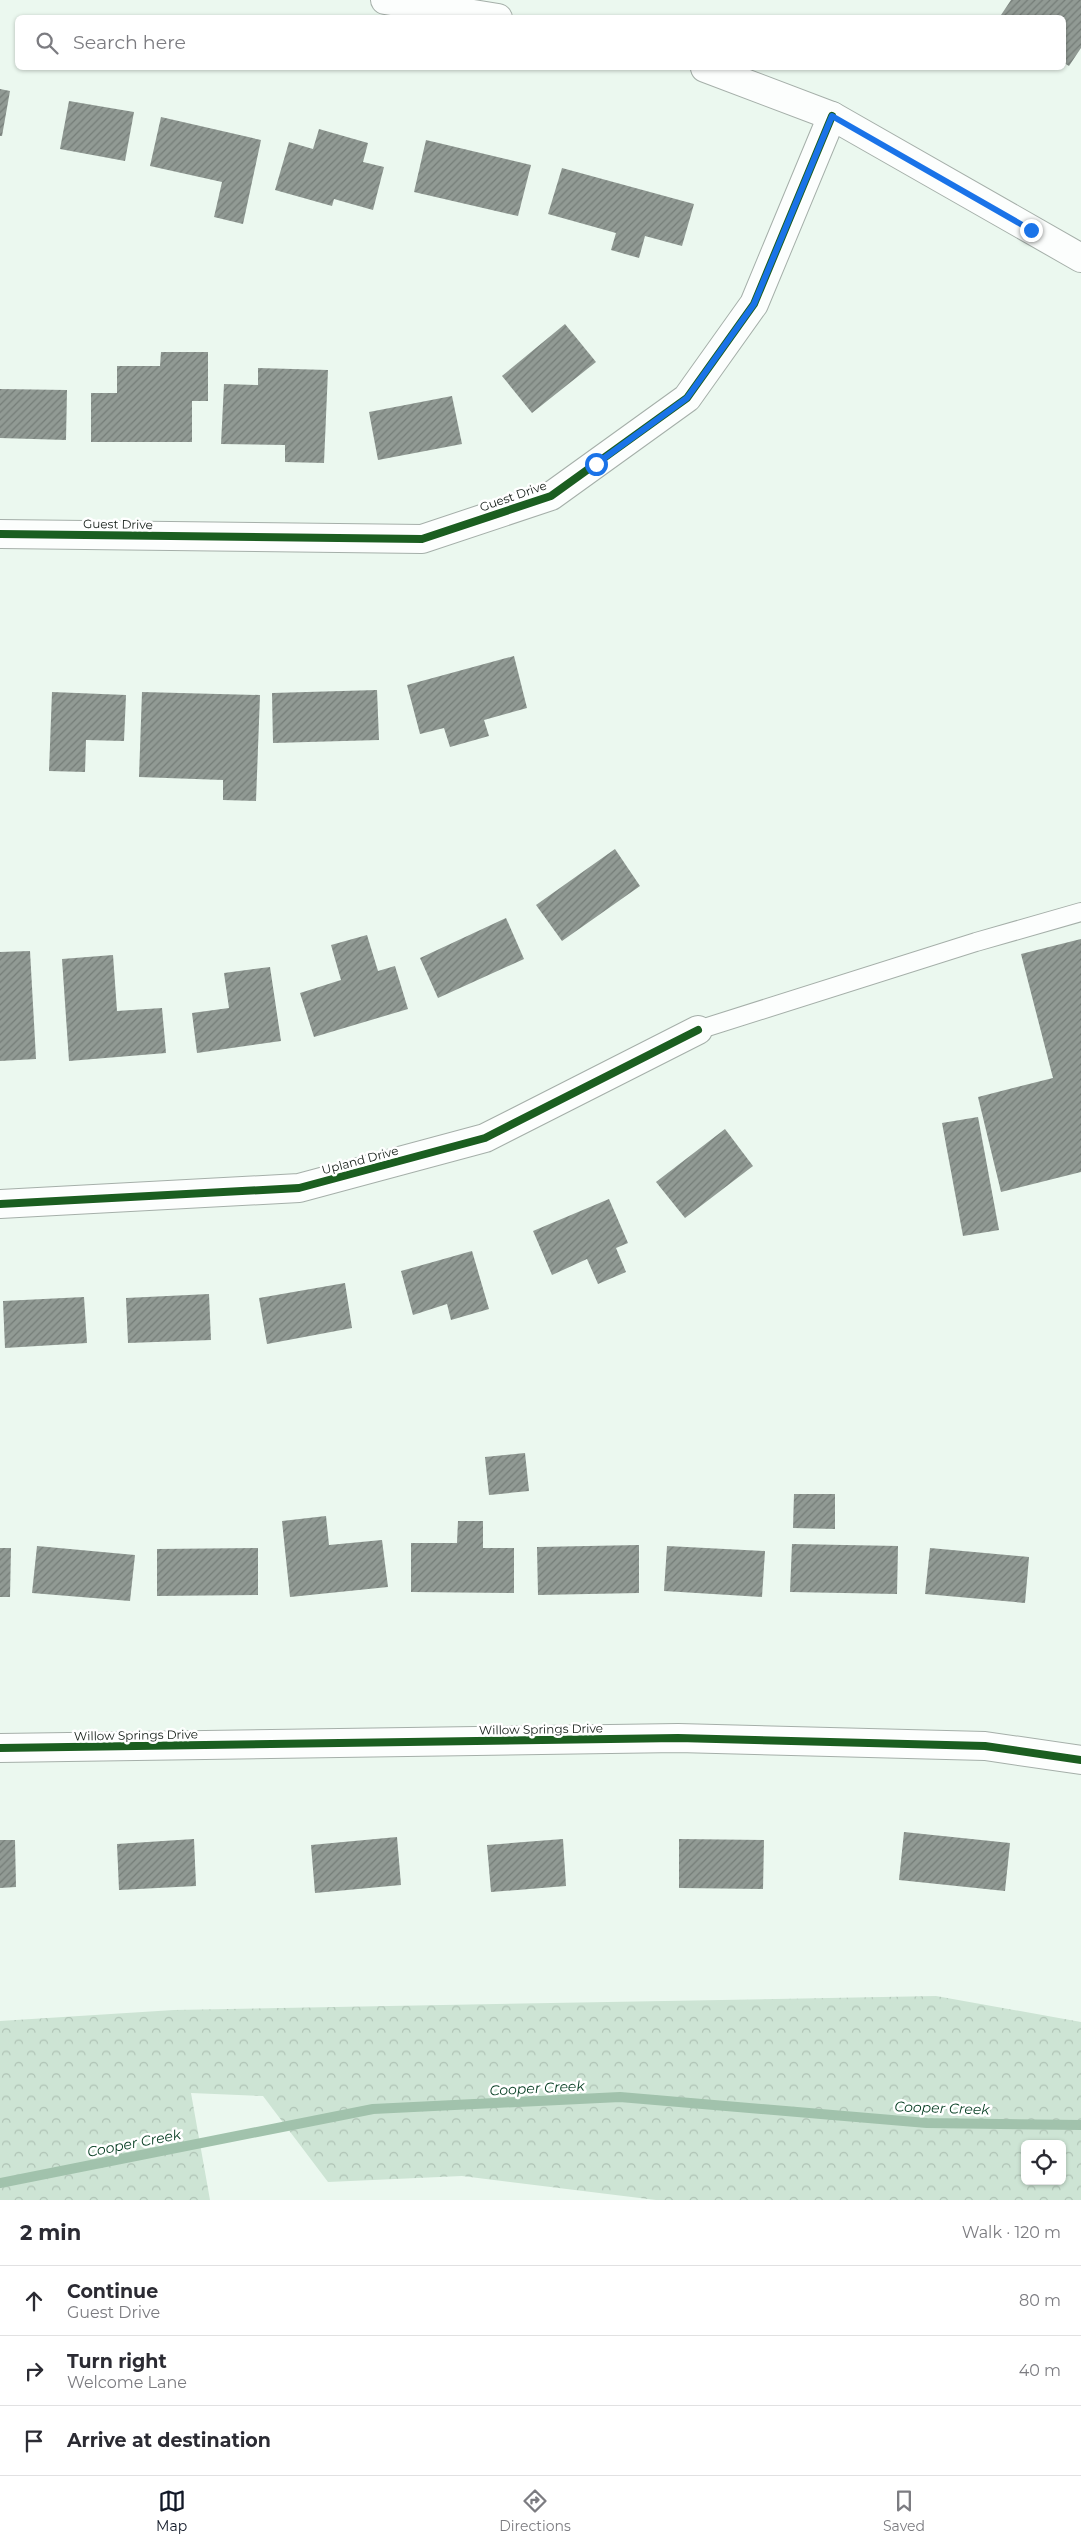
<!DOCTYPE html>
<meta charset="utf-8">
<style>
body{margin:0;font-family:Montserrat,sans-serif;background:#f2f2f3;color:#2b2b33}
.controls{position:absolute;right:15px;bottom:15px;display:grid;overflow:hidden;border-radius:8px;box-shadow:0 1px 4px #0004}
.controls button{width:45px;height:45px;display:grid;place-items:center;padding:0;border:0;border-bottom:1px solid #e1e1e2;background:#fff;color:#2b2b33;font:25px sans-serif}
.stop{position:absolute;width:15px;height:15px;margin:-11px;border:4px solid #1a73e8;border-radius:50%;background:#fff}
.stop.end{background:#1a73e8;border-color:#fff;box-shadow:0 1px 5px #0008}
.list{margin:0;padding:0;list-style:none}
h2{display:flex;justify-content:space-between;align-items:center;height:65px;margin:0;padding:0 20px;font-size:21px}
h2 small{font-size:16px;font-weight:400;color:#7c7c81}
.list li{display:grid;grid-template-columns:32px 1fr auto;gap:15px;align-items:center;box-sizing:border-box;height:70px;padding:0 20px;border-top:1px solid #e1e1e2}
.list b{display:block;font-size:19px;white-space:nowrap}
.list p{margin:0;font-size:16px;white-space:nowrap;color:#7c7c81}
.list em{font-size:16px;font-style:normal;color:#7c7c81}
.icon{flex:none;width:28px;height:28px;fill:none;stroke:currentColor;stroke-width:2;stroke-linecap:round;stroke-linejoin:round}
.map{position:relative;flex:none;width:1081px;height:2200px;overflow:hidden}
.search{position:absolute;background:#fff;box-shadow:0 1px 4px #0004;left:15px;right:15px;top:15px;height:55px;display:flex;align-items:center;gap:12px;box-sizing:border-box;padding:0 18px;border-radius:8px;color:#7c7c81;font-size:19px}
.sheet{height:275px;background:#fff}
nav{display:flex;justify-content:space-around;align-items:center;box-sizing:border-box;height:70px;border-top:1px solid #e1e1e2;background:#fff;font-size:14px;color:#7c7c81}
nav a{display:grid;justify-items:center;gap:2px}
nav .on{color:#111827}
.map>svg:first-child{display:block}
</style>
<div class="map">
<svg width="1081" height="2200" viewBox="0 0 1081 2200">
<defs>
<pattern id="forest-crowns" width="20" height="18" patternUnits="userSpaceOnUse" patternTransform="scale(1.25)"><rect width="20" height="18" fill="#cde4d4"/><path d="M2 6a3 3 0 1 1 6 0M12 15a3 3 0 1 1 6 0" fill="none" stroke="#afc3b5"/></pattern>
<pattern id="building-hatch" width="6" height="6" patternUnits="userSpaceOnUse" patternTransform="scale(1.25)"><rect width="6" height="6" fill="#919a94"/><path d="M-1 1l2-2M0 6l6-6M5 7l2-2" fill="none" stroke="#757d78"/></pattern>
</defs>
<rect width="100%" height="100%" fill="#ebf8ef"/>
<path fill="url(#forest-crowns)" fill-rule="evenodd" d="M936,1996L1081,2022V2200H656L462,2176L328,2182L263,2096L191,2093L210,2200H0V2021L174,2010ZM1025,2144H1062V2181H1025Z"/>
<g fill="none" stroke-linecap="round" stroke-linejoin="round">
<polyline stroke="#a1c2ac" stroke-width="10" points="0,2183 373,2109 620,2097 927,2123 1081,2125"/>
</g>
<g fill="url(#building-hatch)">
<polygon points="1011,0 1081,0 1081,48 1069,66 1064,63 1064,18 999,18"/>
<polygon points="0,89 10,91 2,136 0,136"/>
<polygon points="69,101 134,112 125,161 60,149"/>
<polygon points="161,117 261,140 243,224 214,217 222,182 150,166"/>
<polygon points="319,129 368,143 363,162 384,167 373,210 334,199 332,206 275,190 289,142 313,149"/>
<polygon points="426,140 531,165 518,216 414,192"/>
<polygon points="562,168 694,204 682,246 645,236 639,258 611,250 616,233 548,214"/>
<polygon points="565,324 596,362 532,413 502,376"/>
<polygon points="161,352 208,352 208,401 192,401 192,442 91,442 91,393 117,393 117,366 160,366"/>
<polygon points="258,368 328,370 324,463 285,462 285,445 221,444 224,384 258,385"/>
<polygon points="0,389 67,390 66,440 0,438"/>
<polygon points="452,396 462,444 378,460 369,412"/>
<polygon points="514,656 527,708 484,720 489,736 450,747 444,728 420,734 407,685"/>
<polygon points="377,690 379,740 273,743 272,693"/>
<polygon points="52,692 126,695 124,741 86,740 85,772 49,771"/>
<polygon points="142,692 260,695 256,801 223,800 223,780 139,777"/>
<polygon points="615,849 640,886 562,941 536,905"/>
<polygon points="506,918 524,959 438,998 420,958"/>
<polygon points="367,935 378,971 395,966 408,1009 314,1037 300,993 341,980 331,945"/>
<polygon points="1081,939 1081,1172 1001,1192 978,1097 1053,1078 1021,954"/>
<polygon points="30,951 36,1059 0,1061 0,952"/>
<polygon points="113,955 117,1011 162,1008 166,1053 69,1061 62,959"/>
<polygon points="270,967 281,1041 197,1053 192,1013 229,1008 224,973"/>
<polygon points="978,1117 999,1230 963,1236 942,1123"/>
<polygon points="725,1129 753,1166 685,1218 656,1182"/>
<polygon points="609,1199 628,1243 616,1248 626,1272 598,1284 587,1259 552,1275 533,1231"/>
<polygon points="472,1251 489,1309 451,1320 447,1304 413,1315 401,1271"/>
<polygon points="345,1283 352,1328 267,1344 259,1298"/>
<polygon points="209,1294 211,1340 128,1343 126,1298"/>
<polygon points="84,1297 87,1343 5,1348 3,1301"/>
<polygon points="525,1453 529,1491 489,1495 485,1457"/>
<polygon points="794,1494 835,1494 835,1529 793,1528"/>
<polygon points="326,1516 329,1545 382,1540 388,1587 290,1597 282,1521"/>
<polygon points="458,1521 483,1521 483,1548 514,1548 514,1593 411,1592 411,1543 457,1543"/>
<polygon points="792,1544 898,1546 897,1594 790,1592"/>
<polygon points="639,1545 639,1593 538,1595 537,1547"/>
<polygon points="37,1546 135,1555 130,1601 32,1593"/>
<polygon points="667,1546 765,1551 762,1597 664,1591"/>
<polygon points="0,1548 11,1548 10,1597 0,1597"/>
<polygon points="258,1548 258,1595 157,1596 157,1549"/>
<polygon points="930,1548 1029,1557 1025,1603 925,1594"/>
<polygon points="904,1832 1010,1843 1005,1891 899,1880"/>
<polygon points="397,1837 401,1885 315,1893 311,1845"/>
<polygon points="194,1839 196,1886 119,1890 117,1844"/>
<polygon points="563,1839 566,1886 491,1892 487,1845"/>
<polygon points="679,1839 764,1840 763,1889 679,1888"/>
<polygon points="0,1840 15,1840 16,1887 0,1888"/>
</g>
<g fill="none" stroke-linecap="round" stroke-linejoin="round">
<g stroke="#a5afa9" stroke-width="20">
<polyline id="lane" points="698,1030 976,942 1081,912"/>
</g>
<g stroke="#a5afa9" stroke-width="30">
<g id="street">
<polyline points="385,0 498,18"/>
<polyline points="705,68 832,116 1081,258"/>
<polyline points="0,534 422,539 551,496 687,398 754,304 832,116"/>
<polyline points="0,1204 299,1188 485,1138 698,1030"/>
<polyline points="0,1748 678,1738 985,1746 1081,1760"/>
</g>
</g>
<use href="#lane" stroke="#fcfefd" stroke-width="18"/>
<use href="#street" stroke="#fcfefd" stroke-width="28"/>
<g stroke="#fff" stroke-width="11">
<g id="cycleway">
<polyline points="0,534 422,539 551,496 687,398 754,304 832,116"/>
<polyline points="0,1204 299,1188 485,1138 698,1030"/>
<polyline points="0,1748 678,1738 985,1746 1081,1760"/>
</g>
</g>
<use href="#cycleway" stroke="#1b5e20" stroke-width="8"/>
</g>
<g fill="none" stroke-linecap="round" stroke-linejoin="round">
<polyline stroke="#1a73e8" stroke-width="6" points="596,464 687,398 754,304 832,116 1031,230"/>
</g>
<g text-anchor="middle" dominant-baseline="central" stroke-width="5" stroke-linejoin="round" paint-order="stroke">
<g font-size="12" fill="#131c16" stroke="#fff">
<text transform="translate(513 496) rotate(-19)">Guest Drive</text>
<text transform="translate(118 524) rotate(1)">Guest Drive</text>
<text transform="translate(360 1160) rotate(-15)">Upland Drive</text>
<text transform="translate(541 1729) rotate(-1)">Willow Springs Drive</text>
<text transform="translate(136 1735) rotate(-1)">Willow Springs Drive</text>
</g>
<g font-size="14" font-style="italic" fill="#053d21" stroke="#fff">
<text transform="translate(537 2088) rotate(-3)">Cooper Creek</text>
<text transform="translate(942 2108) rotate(2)">Cooper Creek</text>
<text transform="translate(134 2143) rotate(-11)">Cooper Creek</text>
</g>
</g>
</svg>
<div class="controls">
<button><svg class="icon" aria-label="locate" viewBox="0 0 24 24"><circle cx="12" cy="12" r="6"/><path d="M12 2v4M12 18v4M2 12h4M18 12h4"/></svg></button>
</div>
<div class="stop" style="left:596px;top:464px"></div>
<div class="stop end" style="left:1031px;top:230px"></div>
<div class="search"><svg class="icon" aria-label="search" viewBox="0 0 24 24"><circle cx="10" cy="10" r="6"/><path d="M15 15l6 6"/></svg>Search here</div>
</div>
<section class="sheet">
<h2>2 min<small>Walk · 120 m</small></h2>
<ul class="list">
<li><svg class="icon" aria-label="ahead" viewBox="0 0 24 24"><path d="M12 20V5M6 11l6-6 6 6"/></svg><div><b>Continue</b><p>Guest Drive</p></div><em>80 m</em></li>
<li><svg class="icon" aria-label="right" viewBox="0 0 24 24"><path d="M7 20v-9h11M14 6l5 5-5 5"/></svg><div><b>Turn right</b><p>Welcome Lane</p></div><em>40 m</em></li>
<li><svg class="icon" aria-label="arrive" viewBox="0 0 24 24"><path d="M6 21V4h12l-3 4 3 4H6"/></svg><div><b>Arrive at destination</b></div></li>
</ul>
</section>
<nav>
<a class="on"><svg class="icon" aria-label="map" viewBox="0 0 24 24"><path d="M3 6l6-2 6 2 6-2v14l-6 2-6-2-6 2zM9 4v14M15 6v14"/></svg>Map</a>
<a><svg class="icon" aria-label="directions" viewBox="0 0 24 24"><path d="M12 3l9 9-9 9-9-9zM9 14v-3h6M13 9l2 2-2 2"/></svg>Directions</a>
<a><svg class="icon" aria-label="saved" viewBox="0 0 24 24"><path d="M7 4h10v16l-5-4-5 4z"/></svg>Saved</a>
</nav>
